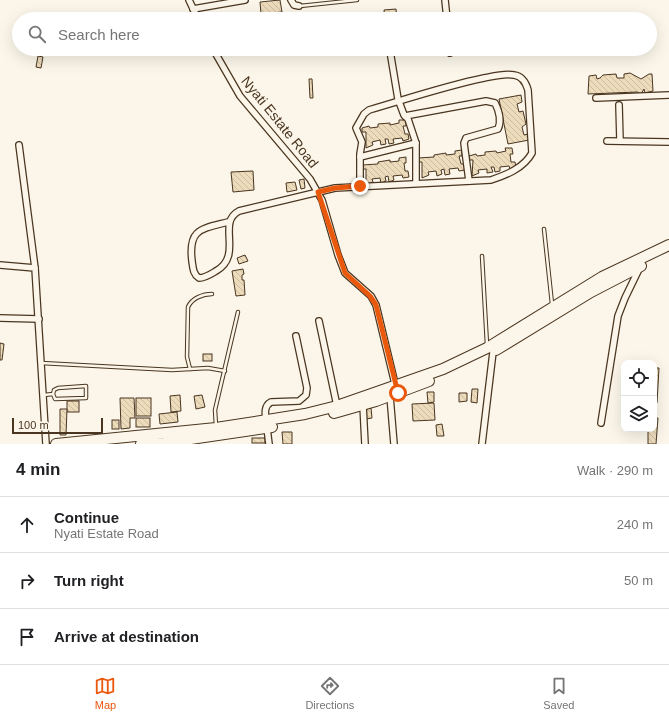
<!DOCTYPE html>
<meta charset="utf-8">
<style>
body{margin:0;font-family:Arial,sans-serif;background:#f6f6f6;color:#202124}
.controls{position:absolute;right:12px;bottom:12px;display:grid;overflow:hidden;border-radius:8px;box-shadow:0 4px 16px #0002}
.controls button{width:36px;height:36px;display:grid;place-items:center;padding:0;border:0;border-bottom:1px solid #e0e0e0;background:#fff;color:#202124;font:20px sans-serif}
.scale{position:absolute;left:12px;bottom:10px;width:91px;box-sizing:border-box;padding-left:4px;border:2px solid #4a3520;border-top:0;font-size:11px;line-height:14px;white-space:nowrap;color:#4a3520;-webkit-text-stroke:3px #fbf6e9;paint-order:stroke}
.stop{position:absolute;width:12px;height:12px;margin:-9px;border:3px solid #ea580c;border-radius:50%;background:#fff}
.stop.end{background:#ea580c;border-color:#fff;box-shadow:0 1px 4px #0008}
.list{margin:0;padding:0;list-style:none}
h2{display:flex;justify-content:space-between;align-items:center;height:52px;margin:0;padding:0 16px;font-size:17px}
h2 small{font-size:13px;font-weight:400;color:#757577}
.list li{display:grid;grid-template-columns:26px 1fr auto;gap:12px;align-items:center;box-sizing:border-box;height:56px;padding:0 16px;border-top:1px solid #e0e0e0}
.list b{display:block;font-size:15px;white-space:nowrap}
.list p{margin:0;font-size:13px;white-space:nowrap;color:#757577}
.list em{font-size:13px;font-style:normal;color:#757577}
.icon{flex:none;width:22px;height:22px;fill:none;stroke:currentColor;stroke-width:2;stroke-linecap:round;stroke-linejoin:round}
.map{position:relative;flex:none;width:669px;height:444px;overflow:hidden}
.search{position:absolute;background:#fff;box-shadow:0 4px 16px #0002;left:12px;right:12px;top:12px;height:44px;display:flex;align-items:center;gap:10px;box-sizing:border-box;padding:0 14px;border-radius:22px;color:#757577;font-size:15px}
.sheet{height:220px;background:#fff}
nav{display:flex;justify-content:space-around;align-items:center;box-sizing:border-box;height:56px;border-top:1px solid #e0e0e0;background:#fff;font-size:11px;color:#757577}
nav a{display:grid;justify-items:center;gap:2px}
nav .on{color:#ea580c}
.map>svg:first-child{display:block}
</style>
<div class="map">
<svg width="669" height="444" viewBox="0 0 669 444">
<defs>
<pattern id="building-back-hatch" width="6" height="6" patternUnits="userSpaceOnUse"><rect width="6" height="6" fill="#ecdcbc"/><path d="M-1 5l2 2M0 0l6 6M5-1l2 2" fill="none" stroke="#ccbda1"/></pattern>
</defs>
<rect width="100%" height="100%" fill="#fbf6e9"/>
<g fill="url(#building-back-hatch)" stroke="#4a3520">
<polygon points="280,0 282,12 261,14 260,2"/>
<polygon points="396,9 397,19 385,19 384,10"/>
<polygon points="38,56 43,57 41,68 36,67"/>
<polygon points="630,73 641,79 649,74 652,74 653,91 645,93 644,89 641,94 637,92 588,94 589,76 596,75 597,79 600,78 603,75 616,74 617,78 624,78 624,74"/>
<polygon points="309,79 312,79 313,98 310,98"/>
<polygon points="521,95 522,102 517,104 519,112 523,111 526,124 522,127 524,135 528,134 529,140 508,144 499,99"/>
<polygon points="399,120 406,120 406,126 403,126 405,134 408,134 409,139 403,141 402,138 393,139 394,143 389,144 388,139 385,139 386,144 381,145 380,140 372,142 373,145 366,148 366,132 362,132 362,128 369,126 370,128 378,127 378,124 390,123 390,125 399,123"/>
<polygon points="505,148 512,148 513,154 510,154 511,162 515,162 516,167 510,169 509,166 500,167 500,171 495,172 494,167 491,167 493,172 487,173 487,169 478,170 479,173 472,176 473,160 469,160 469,156 476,154 477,156 485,155 485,152 496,151 497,153 506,151"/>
<polygon points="462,150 462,156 459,156 461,164 464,164 465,170 459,171 458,168 449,169 450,174 445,175 444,169 441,170 442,174 437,176 436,171 428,172 429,175 422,178 422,162 418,162 418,158 434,157 434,155 446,153 446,155 455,154 455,151"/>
<polygon points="406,157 406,163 404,163 405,171 408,171 409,177 403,178 402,175 393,176 394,180 389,182 388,176 385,177 386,181 381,183 380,178 372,179 373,182 366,185 366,169 362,169 362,165 378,164 378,162 390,160 390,162 399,161 399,158"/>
<polygon points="253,171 254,190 233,192 231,172"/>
<polygon points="304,179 305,188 301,189 299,180"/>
<polygon points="295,182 297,190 287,192 286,183"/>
<polygon points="245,255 248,261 239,264 237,258"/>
<polygon points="243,269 244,274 242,275 242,280 244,280 245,295 236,296 232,271"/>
<polygon points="0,343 4,344 2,360 0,360"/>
<rect x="203" y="354" width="9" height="7"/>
<polygon points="654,368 659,368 657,403 654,403"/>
<polygon points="472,389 478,389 477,403 471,402"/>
<polygon points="427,392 434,392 434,402 428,403"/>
<polygon points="459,393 467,393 467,401 459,402"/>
<polygon points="180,395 181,411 171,412 170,396"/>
<polygon points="202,395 205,407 196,409 194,396"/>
<polygon points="120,398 134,398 135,418 130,418 130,428 121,429"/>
<rect x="136" y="398" width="15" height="18"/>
<rect x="67" y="401" width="12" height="11"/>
<polygon points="434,403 435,420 413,421 412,404"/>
<polygon points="371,408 372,418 366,419 365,409"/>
<polygon points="60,409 67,409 66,435 60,435"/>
<polygon points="177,412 178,422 160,424 159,414"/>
<rect x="136" y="418" width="14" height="9"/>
<polygon points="654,418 658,418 656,444 648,444 648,429 654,429"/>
<rect x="112" y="420" width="7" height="9"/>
<polygon points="442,424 444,436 437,436 436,425"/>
<polygon points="282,432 292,432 292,444 283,444"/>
<rect x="252" y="438" width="13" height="5"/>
</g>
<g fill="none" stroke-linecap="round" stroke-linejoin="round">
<g stroke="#4a3520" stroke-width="4.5">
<g id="lane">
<polyline points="300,6 357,0"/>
<polyline points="544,229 552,304"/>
<polyline points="482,256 487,345"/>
<polyline points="41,363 172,370 208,368 225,371"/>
<path d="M190,369L187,357L188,307C192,298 203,294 212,294"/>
<polyline points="44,395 53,394 54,390 58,388 86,386 86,398 55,399 53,394"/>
<polyline points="216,426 215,410 238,312"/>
</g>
</g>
<g stroke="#4a3520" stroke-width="8">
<g id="street">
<polyline points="189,0 198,19"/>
<polyline points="291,0 294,5 299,6"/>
<polyline points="445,0 447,19"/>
<polyline points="193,9 245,0"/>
<polyline points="213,49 240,96 310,179 322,200 338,255 345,273 371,296 376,305 396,388"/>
<polyline points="449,49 450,53"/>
<polyline points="390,51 398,99 404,115 408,119 416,143 416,183"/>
<polyline points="596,98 669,95"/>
<polyline points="619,105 620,141"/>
<path d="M405,116L486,101L495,103C499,111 502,120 498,129L466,138L464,143L469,181"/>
<polyline points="607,141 669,142"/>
<polyline points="19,145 35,268"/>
<polyline points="360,157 416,143"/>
<path d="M228,222C201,229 188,229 192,261C193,268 193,274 199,278C205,278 211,274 216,271C244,255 216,223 239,211L335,188L491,180C506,175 524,168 532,153L528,90C526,83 522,76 514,75C505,73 494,76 484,78C445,86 407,99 369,110L364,114L356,128L362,142L360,154V186"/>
<polyline points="0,265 35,268 46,444"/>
<polyline points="0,318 39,319"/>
<polyline points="319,321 337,406"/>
<polyline points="390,396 394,444"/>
<polyline points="363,405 365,444"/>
<path d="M266,421C265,413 264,406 271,402L299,401L306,395L307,388L296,336"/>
<polyline points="601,423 618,316 625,298 640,267"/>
<polyline points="267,428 269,444"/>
<polyline points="482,444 493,352"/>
</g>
</g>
<g stroke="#4a3520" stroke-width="12">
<g id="highway">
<polyline points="496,350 591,292 641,266"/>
<polyline points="334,413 376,401 429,381"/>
<polyline points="56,444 216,428 305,414 337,406 443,369 487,348 602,277 669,245"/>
<polyline points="141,444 164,443 272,427"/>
</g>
</g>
<use href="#lane" stroke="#fbf6e9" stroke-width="2.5"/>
<use href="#street" stroke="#fbf6e9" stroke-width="5.5"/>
<use href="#highway" stroke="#fbf6e9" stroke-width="10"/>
</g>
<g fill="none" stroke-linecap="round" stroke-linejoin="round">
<polyline stroke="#ea580c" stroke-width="5" points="360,186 335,188 318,192 345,273 370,296 376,305 398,393"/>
</g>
<g text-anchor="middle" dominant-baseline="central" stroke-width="3" stroke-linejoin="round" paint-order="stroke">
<g font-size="14" fill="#4a3520" stroke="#fbf6e9">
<text transform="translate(280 122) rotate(51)">Nyati Estate Road</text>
</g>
</g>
</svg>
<div class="controls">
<button><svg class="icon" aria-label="locate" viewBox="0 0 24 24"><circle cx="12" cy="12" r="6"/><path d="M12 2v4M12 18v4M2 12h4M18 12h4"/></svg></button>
<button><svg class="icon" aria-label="layers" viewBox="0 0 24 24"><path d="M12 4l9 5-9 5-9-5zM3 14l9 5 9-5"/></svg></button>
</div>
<div class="scale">100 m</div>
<div class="stop" style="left:398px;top:393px"></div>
<div class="stop end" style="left:360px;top:186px"></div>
<div class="search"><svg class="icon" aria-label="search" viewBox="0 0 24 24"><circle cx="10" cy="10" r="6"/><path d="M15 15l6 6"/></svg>Search here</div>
</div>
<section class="sheet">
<h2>4 min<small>Walk · 290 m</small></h2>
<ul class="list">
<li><svg class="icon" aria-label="ahead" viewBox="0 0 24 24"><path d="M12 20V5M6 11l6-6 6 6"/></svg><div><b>Continue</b><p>Nyati Estate Road</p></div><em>240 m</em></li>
<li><svg class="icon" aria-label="right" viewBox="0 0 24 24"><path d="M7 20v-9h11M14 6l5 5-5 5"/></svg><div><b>Turn right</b></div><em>50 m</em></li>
<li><svg class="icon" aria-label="arrive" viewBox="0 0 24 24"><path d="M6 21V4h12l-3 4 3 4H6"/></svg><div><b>Arrive at destination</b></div></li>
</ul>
</section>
<nav>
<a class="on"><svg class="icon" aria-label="map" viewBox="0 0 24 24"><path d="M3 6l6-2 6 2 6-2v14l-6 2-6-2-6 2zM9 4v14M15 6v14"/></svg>Map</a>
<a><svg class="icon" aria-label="directions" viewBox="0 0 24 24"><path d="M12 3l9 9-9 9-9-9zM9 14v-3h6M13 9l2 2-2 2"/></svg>Directions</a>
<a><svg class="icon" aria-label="saved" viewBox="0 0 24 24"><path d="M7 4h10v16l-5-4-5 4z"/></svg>Saved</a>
</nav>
